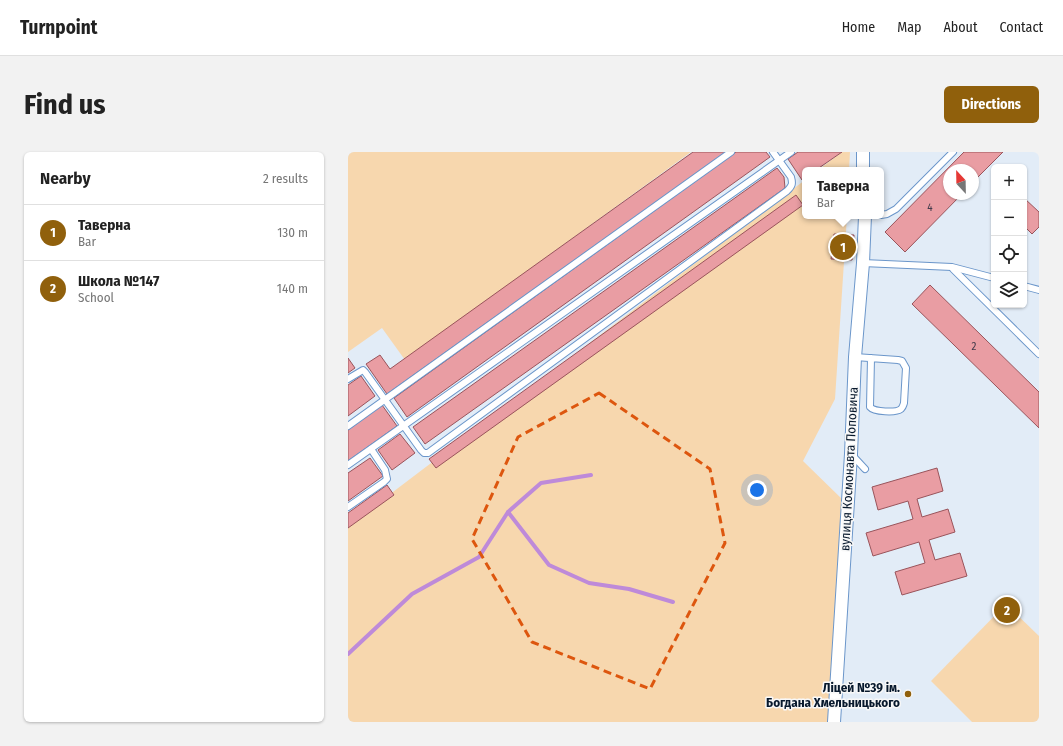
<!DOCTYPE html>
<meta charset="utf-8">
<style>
body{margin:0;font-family:"Fira Sans Condensed",sans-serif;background:#f2f2f2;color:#222}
.controls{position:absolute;right:12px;top:12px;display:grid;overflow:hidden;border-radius:6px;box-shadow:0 1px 3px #0004}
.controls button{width:36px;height:36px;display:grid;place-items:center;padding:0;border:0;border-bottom:1px solid #e0e0e0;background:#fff;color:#222;font:20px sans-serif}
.compass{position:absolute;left:595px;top:12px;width:36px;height:36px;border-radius:50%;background:#fff;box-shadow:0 1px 3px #0004;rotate:338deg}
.you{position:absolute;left:409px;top:338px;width:14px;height:14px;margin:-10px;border:3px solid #fff;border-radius:50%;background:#1a73e8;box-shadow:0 0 0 6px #1a73e833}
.badge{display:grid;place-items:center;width:26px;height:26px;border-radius:50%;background:#90600c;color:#fff;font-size:13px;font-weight:700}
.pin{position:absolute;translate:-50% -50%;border:2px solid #fff;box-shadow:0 1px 4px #0006}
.popup{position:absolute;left:454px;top:15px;width:82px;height:52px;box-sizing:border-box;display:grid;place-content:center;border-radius:6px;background:#fff;filter:drop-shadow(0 1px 3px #0005);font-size:13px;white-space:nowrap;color:#767676}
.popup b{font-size:15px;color:#222}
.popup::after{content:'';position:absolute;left:50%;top:100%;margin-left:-8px;border:8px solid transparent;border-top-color:#fff}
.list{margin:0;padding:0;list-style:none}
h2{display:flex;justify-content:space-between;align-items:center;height:52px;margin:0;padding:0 16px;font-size:17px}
h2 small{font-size:13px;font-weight:400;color:#767676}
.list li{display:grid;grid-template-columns:26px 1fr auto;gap:12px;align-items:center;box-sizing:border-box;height:56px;padding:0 16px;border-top:1px solid #e0e0e0}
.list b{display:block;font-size:15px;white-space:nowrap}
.list p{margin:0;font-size:13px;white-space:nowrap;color:#767676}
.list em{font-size:13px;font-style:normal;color:#767676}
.icon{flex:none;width:22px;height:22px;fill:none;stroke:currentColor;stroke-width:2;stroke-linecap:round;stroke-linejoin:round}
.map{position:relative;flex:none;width:691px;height:570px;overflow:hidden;border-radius:6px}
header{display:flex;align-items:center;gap:24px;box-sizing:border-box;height:56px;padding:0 20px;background:#fff;border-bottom:1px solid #e0e0e0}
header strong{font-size:19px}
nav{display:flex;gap:22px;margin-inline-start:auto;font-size:14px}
.intro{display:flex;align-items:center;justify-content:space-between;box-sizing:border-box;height:96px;padding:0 24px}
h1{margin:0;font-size:28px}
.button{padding:10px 18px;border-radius:6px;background:#90600c;color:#fff;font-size:14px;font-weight:700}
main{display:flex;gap:24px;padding:0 24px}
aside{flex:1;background:#fff;border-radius:6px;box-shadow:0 1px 3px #0004}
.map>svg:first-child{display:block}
</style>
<header>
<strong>Turnpoint</strong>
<nav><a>Home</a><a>Map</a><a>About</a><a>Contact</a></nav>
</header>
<div class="intro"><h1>Find us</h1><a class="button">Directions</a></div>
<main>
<aside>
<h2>Nearby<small>2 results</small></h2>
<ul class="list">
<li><span class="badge">1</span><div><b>Таверна</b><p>Bar</p></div><em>130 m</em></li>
<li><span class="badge">2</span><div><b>Школа №147</b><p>School</p></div><em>140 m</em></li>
</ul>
</aside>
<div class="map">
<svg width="691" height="570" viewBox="0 0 691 570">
<rect width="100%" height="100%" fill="#e2ecf7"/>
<g fill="#f7d7ae">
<polygon points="0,0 343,0 57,208 34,176 0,200"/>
<polygon points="494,0 502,0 501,18 470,18"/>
<polygon points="457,28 457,64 499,64 487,247 455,309 495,348 480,570 0,570 0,374"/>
<polygon points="658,452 691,484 691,570 624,570 583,529"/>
</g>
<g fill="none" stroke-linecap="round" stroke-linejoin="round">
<g stroke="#be8ad9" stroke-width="4">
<polyline points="160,360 201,413 241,431 281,437 325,450"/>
<polyline points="0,502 64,442 131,405 160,360 193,331 243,323"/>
</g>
</g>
<g fill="#e99da3" stroke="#99545b">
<polygon points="345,0 378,0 39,242 18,212 32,203 42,217"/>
<polygon points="388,0 418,0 422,5 59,265 46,246"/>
<polygon points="450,0 494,0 468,18 457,18 457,25 454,28 440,7"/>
<polygon points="616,0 655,0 625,30 625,18 601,18 601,42 614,42 557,100 537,80"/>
<polygon points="429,16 436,25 437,36 77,292 65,275"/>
<polygon points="448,43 455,53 88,316 81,307"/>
<polygon points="676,46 691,60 691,75 684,82 676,74"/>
<polygon points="486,82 506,83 504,108 483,107"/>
<polygon points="582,133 691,240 691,276 564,152"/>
<polygon points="0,206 7,216 0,221"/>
<polygon points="13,224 27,244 0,264 0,233"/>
<polygon points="34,253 49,274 0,309 0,278"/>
<polygon points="52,282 67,301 44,318 30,298"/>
<polygon points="22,306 35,324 0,349 0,321"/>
<polygon points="589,316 595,339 569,347 574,365 600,357 607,380 581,388 587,408 612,401 619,424 554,443 547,420 577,411 571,390 525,404 518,381 565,367 560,349 530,358 524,335"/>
<polygon points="39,333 46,343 0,376 0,361"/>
</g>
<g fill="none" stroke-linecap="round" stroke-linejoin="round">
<g stroke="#6b96ca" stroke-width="8">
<g id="service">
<polyline points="533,63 539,62 548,57 605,0"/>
<polyline points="515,111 604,115 646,126"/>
<polyline points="605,117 691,202"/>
<polyline points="676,134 691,138"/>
<path d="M507,205L550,208L554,209L558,216L556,251C555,254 555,255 553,257C548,261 526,260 522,255L523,206"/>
<path d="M0,227L15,218L17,220L73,298L76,301H80L439,39C444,34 445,32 443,25L425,0"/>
<polyline points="0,274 383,0"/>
<polyline points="504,303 517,317"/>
<polyline points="0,313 443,0"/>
<polyline points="0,355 36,330 39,327 37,318 23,297"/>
</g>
</g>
<g stroke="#6b96ca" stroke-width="14">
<g id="minor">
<polyline points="515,0 515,18"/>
<polyline points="486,570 503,302 507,205 515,111 517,64"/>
</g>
</g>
<use href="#service" stroke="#fff" stroke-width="6"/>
<use href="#minor" stroke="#fff" stroke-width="12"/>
</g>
<path fill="none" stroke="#dd560e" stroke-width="3" stroke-dasharray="8 5" stroke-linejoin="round" d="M251,241L362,317L377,391L302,537L184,490L124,387L170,285Z"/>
<circle fill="#90600c" stroke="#f8f8f8" stroke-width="1.5" cx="560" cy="542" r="4"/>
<g text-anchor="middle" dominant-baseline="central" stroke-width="3" stroke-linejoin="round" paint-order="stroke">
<g font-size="11" fill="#403a4a">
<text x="582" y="55">4</text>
<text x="626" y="194">2</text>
</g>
<g font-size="13" fill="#08192d" stroke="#f8f8f8">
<text transform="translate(501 317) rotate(-87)">вулиця Космонавта Поповича</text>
</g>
<g font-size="13" font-weight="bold" fill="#08192d" stroke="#f8f8f8" text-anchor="end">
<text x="552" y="535">Ліцей №39 ім.<tspan x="552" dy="15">Богдана Хмельницького</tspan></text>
</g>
</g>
</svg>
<div class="controls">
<button>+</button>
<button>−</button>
<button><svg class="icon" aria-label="locate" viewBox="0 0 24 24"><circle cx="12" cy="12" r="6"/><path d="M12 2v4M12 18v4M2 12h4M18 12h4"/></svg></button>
<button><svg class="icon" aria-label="layers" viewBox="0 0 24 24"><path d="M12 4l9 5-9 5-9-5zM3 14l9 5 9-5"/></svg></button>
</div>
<svg class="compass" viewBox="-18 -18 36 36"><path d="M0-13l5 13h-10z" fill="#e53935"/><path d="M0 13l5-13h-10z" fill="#767676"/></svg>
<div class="you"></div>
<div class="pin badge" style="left:495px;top:95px">1</div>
<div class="popup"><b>Таверна</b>Bar</div>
<div class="pin badge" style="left:659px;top:458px">2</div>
</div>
</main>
